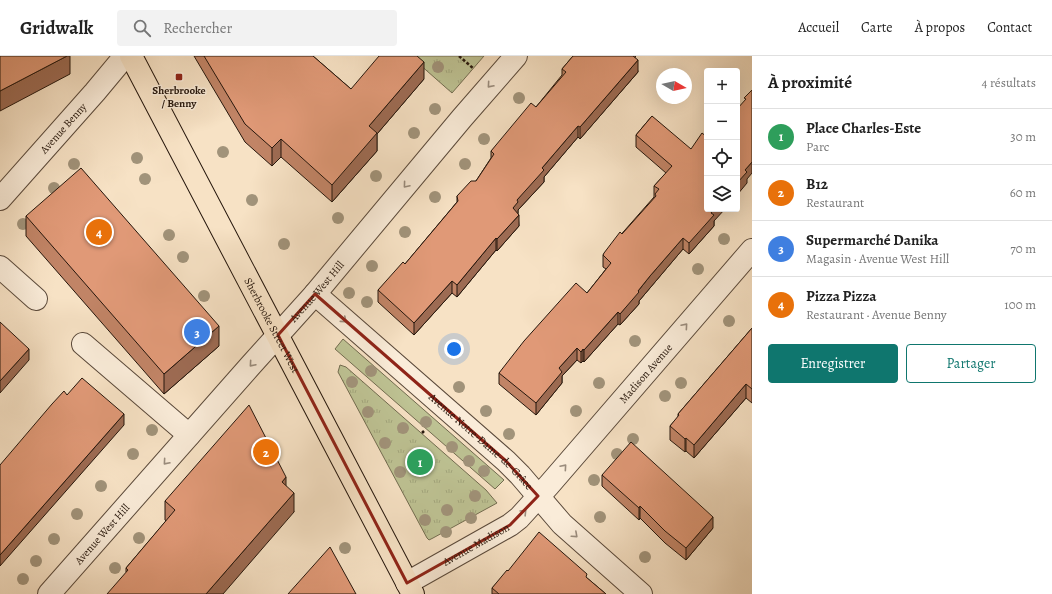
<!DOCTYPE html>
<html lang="fr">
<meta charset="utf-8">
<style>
body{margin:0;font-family:Alegreya,serif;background:#f2f2f2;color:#222}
.controls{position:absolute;right:12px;top:12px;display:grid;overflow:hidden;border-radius:4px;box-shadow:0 4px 16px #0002}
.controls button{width:36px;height:36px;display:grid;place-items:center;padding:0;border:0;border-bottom:1px solid #e0e0e0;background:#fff;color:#222;font:20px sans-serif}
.compass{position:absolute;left:656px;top:12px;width:36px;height:36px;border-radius:50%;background:#fff;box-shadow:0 4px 16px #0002;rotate:99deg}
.you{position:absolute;left:454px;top:293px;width:14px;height:14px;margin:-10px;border:3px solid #fff;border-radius:50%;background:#1a73e8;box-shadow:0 0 0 6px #1a73e833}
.badge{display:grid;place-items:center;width:26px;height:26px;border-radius:50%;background:#0f766e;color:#fff;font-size:13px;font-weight:700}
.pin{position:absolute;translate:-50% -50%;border:2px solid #fff;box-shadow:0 1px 4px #0006}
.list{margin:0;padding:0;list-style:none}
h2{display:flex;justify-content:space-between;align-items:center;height:52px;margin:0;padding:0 16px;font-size:17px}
h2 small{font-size:13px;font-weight:400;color:#767676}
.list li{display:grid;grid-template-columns:26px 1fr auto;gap:12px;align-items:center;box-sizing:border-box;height:56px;padding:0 16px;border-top:1px solid #e0e0e0}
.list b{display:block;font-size:15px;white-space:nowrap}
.list p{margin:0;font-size:13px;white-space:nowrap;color:#767676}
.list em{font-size:13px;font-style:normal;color:#767676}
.actions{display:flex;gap:8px;padding:12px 16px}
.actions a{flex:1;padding:9px 0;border:1px solid #0f766e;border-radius:4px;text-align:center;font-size:14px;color:#0f766e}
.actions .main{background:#0f766e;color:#fff}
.icon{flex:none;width:22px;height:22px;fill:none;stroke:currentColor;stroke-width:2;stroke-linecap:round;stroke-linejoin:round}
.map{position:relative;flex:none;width:752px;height:538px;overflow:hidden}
header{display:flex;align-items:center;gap:24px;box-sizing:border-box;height:56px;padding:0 20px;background:#fff;border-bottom:1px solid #e0e0e0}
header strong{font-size:19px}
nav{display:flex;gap:22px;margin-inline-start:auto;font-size:14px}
.search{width:280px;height:36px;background:#f2f2f2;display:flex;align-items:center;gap:10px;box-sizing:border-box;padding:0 14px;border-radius:4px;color:#767676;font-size:15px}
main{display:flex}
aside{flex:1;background:#fff}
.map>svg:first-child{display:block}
</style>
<header>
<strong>Gridwalk</strong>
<div class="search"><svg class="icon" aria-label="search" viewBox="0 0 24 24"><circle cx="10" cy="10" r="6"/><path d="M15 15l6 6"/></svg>Rechercher</div>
<nav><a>Accueil</a><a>Carte</a><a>À propos</a><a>Contact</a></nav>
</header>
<main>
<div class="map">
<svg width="752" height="538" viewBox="0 0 752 538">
<defs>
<pattern id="park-tufts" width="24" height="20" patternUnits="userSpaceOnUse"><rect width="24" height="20" fill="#bec394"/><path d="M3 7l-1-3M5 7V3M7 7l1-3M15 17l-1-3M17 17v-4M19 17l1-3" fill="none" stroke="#a3a77e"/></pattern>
</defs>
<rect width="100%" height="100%" fill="#f7e2c5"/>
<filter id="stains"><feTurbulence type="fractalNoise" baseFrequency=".005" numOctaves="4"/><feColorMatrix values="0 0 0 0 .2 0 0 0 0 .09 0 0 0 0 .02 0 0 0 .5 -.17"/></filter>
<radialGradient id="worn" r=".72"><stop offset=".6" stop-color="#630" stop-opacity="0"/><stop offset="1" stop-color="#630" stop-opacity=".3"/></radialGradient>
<polygon fill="#bec394" stroke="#726c50" points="343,283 504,424 495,433 335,293"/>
<g fill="url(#park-tufts)" stroke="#726c50">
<polygon points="410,0 484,0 452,37"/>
<polygon points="340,309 346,311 486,434 497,447 433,482 429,484 427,482 338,316"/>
</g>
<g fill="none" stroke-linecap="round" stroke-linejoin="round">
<g stroke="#5a493a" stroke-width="24">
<g id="minor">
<path id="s1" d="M0,143L95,36L125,0"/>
<polyline points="0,211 36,243"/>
<path id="s2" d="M315,238L506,405L520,419L562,468L641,538"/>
<polyline points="83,288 189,379"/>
<path id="s3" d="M407,527L510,469L519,462L549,429L752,194"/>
<path id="s4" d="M49,538L251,309L315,238L462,62L516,0"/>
</g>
</g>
<g stroke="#25160c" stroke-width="24">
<g id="major">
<path id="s5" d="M131,0L413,538"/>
</g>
</g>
<g stroke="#25160c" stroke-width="2.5" stroke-dasharray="3 2" stroke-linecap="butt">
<polyline points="459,0 474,13"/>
<polyline points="422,377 424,375"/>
</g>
<use href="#minor" stroke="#faecd9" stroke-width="22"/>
<use href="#major" stroke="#f7e2c5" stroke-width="22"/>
</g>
<g fill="#a1937a">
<circle cx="438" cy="11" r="6"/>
<circle cx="519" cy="42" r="6"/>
<circle cx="435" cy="53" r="6"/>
<circle cx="414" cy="77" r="6"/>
<circle cx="484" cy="83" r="6"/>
<circle cx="223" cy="96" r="6"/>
<circle cx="137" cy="102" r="6"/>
<circle cx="74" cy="108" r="6"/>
<circle cx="465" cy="108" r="6"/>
<circle cx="376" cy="120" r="6"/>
<circle cx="145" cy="123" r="6"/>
<circle cx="54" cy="132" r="6"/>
<circle cx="435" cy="141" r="6"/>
<circle cx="252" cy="144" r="6"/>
<circle cx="338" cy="162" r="6"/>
<circle cx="23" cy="168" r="6"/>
<circle cx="405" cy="176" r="6"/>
<circle cx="169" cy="179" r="6"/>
<circle cx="724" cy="183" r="6"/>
<circle cx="284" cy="188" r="6"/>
<circle cx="183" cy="201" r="6"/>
<circle cx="372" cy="210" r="6"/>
<circle cx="698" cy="213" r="6"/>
<circle cx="349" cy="237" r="6"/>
<circle cx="204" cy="240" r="6"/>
<circle cx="367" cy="246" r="6"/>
<circle cx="729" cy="265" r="6"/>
<circle cx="635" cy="285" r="6"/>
<circle cx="371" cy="315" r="6"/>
<circle cx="352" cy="326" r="6"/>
<circle cx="599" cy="327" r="6"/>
<circle cx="681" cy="327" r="6"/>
<circle cx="459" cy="331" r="6"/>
<circle cx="665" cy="340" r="6"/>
<circle cx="486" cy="355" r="6"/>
<circle cx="576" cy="355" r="6"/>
<circle cx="368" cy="356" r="6"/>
<circle cx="426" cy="366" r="6"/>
<circle cx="403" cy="372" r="6"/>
<circle cx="152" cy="374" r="6"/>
<circle cx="509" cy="378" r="6"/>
<circle cx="633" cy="383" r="6"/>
<circle cx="385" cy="387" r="6"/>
<circle cx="452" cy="391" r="6"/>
<circle cx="133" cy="398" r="6"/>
<circle cx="617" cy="398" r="6"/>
<circle cx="469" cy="405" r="6"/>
<circle cx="484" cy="415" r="6"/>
<circle cx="400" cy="416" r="6"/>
<circle cx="594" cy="424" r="6"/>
<circle cx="101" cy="430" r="6"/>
<circle cx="475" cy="440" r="6"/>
<circle cx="447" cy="454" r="6"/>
<circle cx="77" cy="458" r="6"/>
<circle cx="600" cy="461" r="6"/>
<circle cx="471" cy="462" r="6"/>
<circle cx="425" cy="464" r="6"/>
<circle cx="446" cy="476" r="6"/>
<circle cx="139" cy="482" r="6"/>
<circle cx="54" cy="483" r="6"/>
<circle cx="345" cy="492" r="6"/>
<circle cx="645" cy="501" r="6"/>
<circle cx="36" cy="505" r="6"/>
<circle cx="115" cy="512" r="6"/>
<circle cx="23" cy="523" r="6"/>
</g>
<g fill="#c18466" stroke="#25160c">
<polygon points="194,0 313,0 351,33 424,23 377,78 377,95 332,146 281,101 272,110 245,86"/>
<polygon points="573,0 636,0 635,1 638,16 580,83 578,81 544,121 544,126 518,154 518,158 519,170 497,195 496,194 457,241 452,237 414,279 378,246 378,234 405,208 457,146 457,140 476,125 491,102 491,95 536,51 562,19 562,13"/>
<polygon points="652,60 714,165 714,170 689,198 683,193 639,245 639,248 620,269 618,268 584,306 583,305 581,307 577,304 562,320 562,327 536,359 499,328 499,317 587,237 606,213 603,211 603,199 654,141 654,130 666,117 636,91 636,79"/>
<polygon points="26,160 219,290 164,338 26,180"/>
<polygon points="752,272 752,347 746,342 694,402 686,395 685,396 670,384 670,370 678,361 678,358"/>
<polygon points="602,419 713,472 686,504 665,487 640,462 639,464 602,430"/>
<polygon points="286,430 294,456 126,516 126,512 166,465 165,464 165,445"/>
<polygon points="508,515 587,522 606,538 492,538 492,532"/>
</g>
<g fill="#9d6b53" stroke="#25160c">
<polygon points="67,0 70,0 70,18 0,55 0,35"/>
<polygon points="638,4 638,16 580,83 580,71"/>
<polygon points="424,6 424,23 377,78 377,95 332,146 332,129 369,70"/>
<polygon points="578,70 578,81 544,121 544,126 518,154 518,157 513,164 513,152 517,144 542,112"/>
<polygon points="281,83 281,101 272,110 272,92"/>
<polygon points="752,106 752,117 747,123 747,127 737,139 737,127 745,114"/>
<polygon points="714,153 725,153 714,165 714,170 689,198 689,187"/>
<polygon points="519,159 519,170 497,195 497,183"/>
<polygon points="496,182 496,194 457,241 457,229"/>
<polygon points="683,182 683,193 639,245 639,248 620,269 620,258 650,220"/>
<polygon points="452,225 452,237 414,279 414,267"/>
<polygon points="618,256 618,268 584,306 584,294"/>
<polygon points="219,270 219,290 164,338 164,318"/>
<polygon points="577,292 577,304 562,320 562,327 536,359 536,347 559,312"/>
<polygon points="29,293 29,304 0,337 0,325"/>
<polygon points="583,293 583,305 581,307 581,296"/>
<polygon points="746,328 746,342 694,402 694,389"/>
<polygon points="124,358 124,369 0,510 0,499"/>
<polygon points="686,382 686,395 685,396 685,383"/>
<polygon points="286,421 286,440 282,426"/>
<polygon points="294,437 294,456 223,538 206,538"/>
<polygon points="640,450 640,462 639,464 639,452"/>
<polygon points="713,461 713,472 686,504 686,492"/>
</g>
<g fill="#e09977" stroke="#25160c">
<polygon points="0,0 67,0 0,35"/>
<polygon points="204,0 313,0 351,33 379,0 417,0 424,6 369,70 377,77 332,129 281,83 272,92 245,68"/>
<polygon points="573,0 633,0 638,4 580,71 578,70 542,112 544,114 517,144 518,146 513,152 519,159 497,183 496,182 457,229 452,225 414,267 378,234 403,206 405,208 458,145 457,140 471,125 476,125 494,98 491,95 531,47 536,51 566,16 562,13"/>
<polygon points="752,34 752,106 745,114 747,116 737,127 737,53 746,43 744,42"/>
<polygon points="652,60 691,93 702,77 707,81 707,153 714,153 711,157 714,159 689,187 683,182 650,220 638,235 639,236 620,258 618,256 584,294 583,293 581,296 577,292 559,312 562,316 536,347 499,317 524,285 576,227 587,237 611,207 603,199 604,197 620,176 622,178 656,140 655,138 659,133 654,130 672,110 636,79"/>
<polygon points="81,112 219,270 164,318 26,160"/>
<polygon points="0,266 29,293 0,325"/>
<polygon points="752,272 752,333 746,328 694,389 686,382 685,383 670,370 679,359 678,358"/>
<polygon points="82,322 124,358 0,499 0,409 52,348 64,335 67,339"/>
<polygon points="249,349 286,421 282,426 294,437 206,538 107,538 128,514 126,512 175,454 165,445"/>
<polygon points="631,386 713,461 686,492 665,475 640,450 639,452 602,419"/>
<polygon points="539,476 587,518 586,521 606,538 499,538 492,532 507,514 508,515"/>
<polygon points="330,491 356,538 288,538"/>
</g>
<defs><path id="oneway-chevron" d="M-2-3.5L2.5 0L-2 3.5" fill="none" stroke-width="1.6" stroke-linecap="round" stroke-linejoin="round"/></defs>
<g stroke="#9a8c7d">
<use href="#oneway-chevron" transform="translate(490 29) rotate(131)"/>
<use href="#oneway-chevron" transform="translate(406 129) rotate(130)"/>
<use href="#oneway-chevron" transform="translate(344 264) rotate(41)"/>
<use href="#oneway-chevron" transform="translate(685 270) rotate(-49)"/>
<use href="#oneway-chevron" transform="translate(252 308) rotate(131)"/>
<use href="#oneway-chevron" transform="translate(166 406) rotate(131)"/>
<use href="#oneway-chevron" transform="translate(564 411) rotate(-49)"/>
<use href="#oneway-chevron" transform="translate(524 456) rotate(-46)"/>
<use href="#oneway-chevron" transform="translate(575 479) rotate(42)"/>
</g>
<path fill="none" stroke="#8f2418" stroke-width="3" stroke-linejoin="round" d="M315,238L506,405L538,440L510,469L407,527L278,279Z"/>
<rect fill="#8f2418" stroke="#faecd9" stroke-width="1.5" x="175" y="17" width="8" height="8" rx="2"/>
<g text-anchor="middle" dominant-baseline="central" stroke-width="3" stroke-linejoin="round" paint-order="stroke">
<g font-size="11" font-weight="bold" fill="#25160c" stroke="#faecd9">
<text x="179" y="34">Sherbrooke<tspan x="179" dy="13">/ Benny</tspan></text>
</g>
<g font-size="11" fill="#25160c" stroke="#faecd9">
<text stroke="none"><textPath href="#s1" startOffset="95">Avenue Benny</textPath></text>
<text stroke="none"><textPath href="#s4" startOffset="404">Avenue West Hill</textPath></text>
<text stroke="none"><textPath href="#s5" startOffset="304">Sherbrooke Street West</textPath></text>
<text stroke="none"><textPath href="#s3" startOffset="322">Madison Avenue</textPath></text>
<text stroke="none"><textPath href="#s2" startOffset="222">Avenue Notre-Dame-de-Grâce</textPath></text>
<text stroke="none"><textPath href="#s4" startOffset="80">Avenue West Hill</textPath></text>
<text stroke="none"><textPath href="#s3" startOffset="79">Avenue Madison</textPath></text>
</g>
</g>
<rect width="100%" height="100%" filter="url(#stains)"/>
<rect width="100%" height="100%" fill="url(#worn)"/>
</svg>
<div class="controls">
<button>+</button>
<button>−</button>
<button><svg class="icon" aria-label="locate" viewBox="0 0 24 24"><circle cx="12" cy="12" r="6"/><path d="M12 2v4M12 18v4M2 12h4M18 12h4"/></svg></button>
<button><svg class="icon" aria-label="layers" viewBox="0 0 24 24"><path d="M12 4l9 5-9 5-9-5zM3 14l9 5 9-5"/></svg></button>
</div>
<svg class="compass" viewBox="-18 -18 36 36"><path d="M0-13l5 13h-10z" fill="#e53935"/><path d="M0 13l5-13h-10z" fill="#767676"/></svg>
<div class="you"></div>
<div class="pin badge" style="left:420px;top:406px;background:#2e9e5b">1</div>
<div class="pin badge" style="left:266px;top:396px;background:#e8710a">2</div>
<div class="pin badge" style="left:197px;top:276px;background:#3f7fe0">3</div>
<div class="pin badge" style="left:99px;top:176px;background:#e8710a">4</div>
</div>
<aside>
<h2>À proximité<small>4 résultats</small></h2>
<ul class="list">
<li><span class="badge" style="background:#2e9e5b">1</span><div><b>Place Charles-Este</b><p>Parc</p></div><em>30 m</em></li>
<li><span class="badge" style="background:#e8710a">2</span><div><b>B12</b><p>Restaurant</p></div><em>60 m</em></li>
<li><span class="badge" style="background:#3f7fe0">3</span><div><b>Supermarché Danika</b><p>Magasin · Avenue West Hill</p></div><em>70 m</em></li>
<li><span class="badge" style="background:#e8710a">4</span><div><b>Pizza Pizza</b><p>Restaurant · Avenue Benny</p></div><em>100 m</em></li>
</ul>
<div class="actions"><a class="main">Enregistrer</a><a>Partager</a></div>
</aside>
</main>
